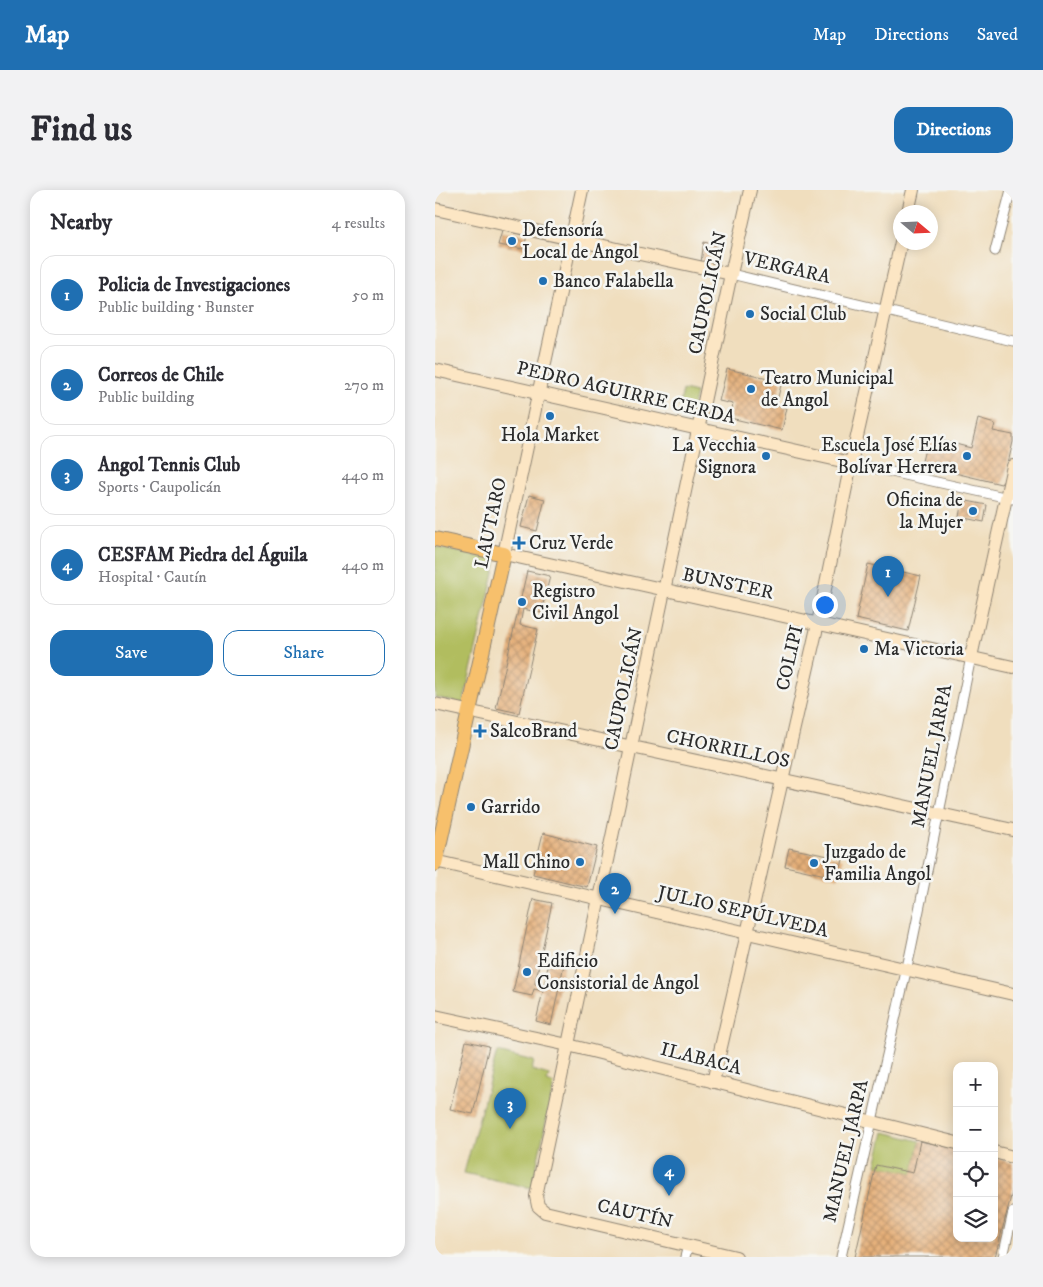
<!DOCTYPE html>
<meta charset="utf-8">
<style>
body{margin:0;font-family:"IM FELL DW Pica",serif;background:#f2f2f3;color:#2b2b33}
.controls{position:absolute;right:15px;bottom:15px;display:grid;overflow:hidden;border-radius:10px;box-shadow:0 2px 12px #0003}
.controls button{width:45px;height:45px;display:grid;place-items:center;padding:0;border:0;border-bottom:1px solid #e1e1e2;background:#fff;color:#2b2b33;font:25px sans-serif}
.compass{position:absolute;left:458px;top:15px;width:45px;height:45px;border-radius:50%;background:#fff;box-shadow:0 2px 12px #0003;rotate:109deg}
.you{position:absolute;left:389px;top:414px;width:18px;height:18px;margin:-12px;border:4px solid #fff;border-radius:50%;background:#1a73e8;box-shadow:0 0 0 8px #1a73e833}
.badge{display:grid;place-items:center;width:32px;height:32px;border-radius:50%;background:#1f6fb2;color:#fff;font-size:16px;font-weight:700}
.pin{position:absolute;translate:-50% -41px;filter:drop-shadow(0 1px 2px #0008)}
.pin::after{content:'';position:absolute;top:26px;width:18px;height:15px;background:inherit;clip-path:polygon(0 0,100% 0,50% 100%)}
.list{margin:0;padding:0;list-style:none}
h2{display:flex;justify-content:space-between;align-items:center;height:65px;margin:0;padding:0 20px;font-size:21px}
h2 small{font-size:16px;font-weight:400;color:#7c7c81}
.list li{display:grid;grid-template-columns:32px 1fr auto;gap:15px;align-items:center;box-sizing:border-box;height:80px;margin:0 10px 10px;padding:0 10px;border:1px solid #e1e1e2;border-radius:15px}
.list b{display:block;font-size:19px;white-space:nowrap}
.list p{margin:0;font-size:16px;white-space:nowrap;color:#7c7c81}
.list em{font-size:16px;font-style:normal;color:#7c7c81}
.actions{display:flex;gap:10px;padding:15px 20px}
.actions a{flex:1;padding:11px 0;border:1px solid #1f6fb2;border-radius:15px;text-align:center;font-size:18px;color:#1f6fb2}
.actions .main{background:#1f6fb2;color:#fff}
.icon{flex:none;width:28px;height:28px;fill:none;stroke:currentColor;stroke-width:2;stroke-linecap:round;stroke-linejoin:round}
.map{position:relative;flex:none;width:578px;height:1067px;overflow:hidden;border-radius:15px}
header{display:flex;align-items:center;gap:30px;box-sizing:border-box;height:70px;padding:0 25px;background:#1f6fb2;color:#fff}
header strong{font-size:24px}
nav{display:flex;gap:28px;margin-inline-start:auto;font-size:18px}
.intro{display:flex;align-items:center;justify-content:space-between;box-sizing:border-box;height:120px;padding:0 30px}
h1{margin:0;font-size:35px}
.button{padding:12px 22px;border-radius:15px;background:#1f6fb2;color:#fff;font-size:18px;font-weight:700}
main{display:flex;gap:30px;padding:0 30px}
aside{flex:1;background:#fff;border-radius:15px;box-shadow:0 2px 12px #0003}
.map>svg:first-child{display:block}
</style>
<header>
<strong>Map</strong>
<nav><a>Map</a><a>Directions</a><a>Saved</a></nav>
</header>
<div class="intro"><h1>Find us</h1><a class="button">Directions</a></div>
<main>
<aside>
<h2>Nearby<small>4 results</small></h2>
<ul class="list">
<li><span class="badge">1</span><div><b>Policia de Investigaciones</b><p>Public building · Bunster</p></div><em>50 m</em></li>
<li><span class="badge">2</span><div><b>Correos de Chile</b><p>Public building</p></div><em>270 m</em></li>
<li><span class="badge">3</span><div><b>Angol Tennis Club</b><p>Sports · Caupolicán</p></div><em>440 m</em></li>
<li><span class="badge">4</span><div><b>CESFAM Piedra del Águila</b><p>Hospital · Cautín</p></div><em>440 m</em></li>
</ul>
<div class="actions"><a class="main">Save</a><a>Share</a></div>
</aside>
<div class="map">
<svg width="578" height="1067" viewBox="0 0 578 1067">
<defs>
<pattern id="building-cross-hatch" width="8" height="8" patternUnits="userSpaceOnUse" patternTransform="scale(1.25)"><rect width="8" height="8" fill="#e5af78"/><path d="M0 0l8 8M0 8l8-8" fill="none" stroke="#ba8f63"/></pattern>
</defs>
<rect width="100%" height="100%" fill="#f6f6f2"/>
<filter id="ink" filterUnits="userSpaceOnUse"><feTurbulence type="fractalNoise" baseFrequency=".02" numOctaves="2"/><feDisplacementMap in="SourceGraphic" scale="10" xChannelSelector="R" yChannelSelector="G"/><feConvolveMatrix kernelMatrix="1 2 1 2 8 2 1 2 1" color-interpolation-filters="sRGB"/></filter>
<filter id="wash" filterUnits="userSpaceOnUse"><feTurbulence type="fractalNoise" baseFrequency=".0096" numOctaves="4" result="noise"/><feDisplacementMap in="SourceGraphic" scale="20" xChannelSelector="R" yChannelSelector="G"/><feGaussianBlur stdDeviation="1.12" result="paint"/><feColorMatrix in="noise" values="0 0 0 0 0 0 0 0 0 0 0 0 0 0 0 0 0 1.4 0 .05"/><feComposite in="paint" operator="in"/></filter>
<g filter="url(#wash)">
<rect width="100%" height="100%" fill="#f0debe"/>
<g fill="#b1bd5f" stroke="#6e7445">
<polygon points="248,200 261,203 257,220 244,217"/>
<polygon points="0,357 62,370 28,514 0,507"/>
<polygon points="62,862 99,871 97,880 114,885 112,892 119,894 97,998 29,983"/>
<polygon points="449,942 485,951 478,983 441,975"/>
</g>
<g id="blocks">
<g fill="url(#building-cross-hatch)">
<polygon points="67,41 92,45 89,59 63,55"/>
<polygon points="269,52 283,56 279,75 266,72"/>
<polygon points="292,179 347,191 341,215 352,218 347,240 295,228 298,214 284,211"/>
<polygon points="543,229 560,234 558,241 578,245 578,252 569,290 566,294 486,275 493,247 536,258"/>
<polygon points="94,305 110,309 102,341 86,337"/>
<polygon points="527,310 552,315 549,332 524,327"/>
<polygon points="433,374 486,386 473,441 421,429"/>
<polygon points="92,381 115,386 106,423 88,419 85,435 103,439 84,523 61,518"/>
<polygon points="108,643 162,657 152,697 98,684"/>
<polygon points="354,658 408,669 404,688 350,676"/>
<polygon points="98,709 117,713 100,794 109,796 115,767 130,770 116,835 101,831 108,801 99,799 97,806 78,802"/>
<polygon points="31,851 54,856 38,924 15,919"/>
<polygon points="485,951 522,959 522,1048 559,1048 559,968 578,973 578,999 560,1067 420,1067 441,975 478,983"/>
</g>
</g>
</g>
<g filter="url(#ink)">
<use href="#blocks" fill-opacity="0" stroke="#8e8474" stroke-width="1"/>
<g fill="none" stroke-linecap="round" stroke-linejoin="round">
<g stroke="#8e8474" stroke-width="11">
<g id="street">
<polyline points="560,61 576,0"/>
<polyline points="296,84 578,151"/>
<polyline points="416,273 578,309"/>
<polyline points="250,1067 253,1056"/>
<polyline points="406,1067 475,764 536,467"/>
<polyline points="568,1067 578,1022"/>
</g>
</g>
<g stroke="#8e8474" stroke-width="14">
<g id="secondary">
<polyline points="147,0 69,364 578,477"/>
<polyline points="0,19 296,84"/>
<polyline points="473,22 478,0"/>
<polyline points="0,180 416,273"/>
<polyline points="536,467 578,276"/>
<polyline points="0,514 578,640"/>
<polyline points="0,671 578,804"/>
<polyline points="0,826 133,855 522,953"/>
<polyline points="278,892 383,433 416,273 466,52"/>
<polyline points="559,962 578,967"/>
<polyline points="301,1067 110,1022 103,1016 101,1006 296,84 315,0"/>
</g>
</g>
<g stroke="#8e8474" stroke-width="16">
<polyline id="primary" points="0,349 69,364 0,674"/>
</g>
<use href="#street" stroke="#fff" stroke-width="9"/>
<use href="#secondary" stroke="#fce6c4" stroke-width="12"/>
<use href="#primary" stroke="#f7c06c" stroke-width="14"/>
</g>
</g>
<g fill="#1f6fb2" stroke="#f6f6f2" stroke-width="2">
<circle cx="77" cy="51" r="5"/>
<circle cx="108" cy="91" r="5"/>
<circle cx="315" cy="124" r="5"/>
<circle cx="316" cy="199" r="5"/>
<circle cx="115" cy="226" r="5"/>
<circle cx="331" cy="266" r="5"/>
<circle cx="532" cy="266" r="5"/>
<circle cx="538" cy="321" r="5"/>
<path d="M81.5 345.5h5v5h5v5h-5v5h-5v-5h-5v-5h5z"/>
<circle cx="87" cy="412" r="5"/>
<circle cx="429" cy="459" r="5"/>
<path d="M42.5 533.5h5v5h5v5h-5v5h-5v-5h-5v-5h5z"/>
<circle cx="36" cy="617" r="5"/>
<circle cx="145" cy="672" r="5"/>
<circle cx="379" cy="673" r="5"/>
<circle cx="92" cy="782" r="5"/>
</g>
<g text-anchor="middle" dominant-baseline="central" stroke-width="5" stroke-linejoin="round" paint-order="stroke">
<g font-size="19" fill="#2b2b2b" stroke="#f6f6f2" text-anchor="start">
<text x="87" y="40">Defensoría<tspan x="87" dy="22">Local de Angol</tspan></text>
<text x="118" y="91">Banco Falabella</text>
<text x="325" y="124">Social Club</text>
<text x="326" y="188">Teatro Municipal<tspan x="326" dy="22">de Angol</tspan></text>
<text x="115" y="245" text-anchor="middle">Hola Market</text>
<text x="321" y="255" text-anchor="end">La Vecchia<tspan x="321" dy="22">Signora</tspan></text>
<text x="522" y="255" text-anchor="end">Escuela José Elías<tspan x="522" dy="22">Bolívar Herrera</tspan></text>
<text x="528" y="310" text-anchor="end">Oficina de<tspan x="528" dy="22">la Mujer</tspan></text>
<text x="94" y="353">Cruz Verde</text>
<text x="97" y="401">Registro<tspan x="97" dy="22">Civil Angol</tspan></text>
<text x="439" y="459">Ma Victoria</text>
<text x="55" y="541">SalcoBrand</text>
<text x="46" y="617">Garrido</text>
<text x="389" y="662">Juzgado de<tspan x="389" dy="22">Familia Angol</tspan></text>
<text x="135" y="672" text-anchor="end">Mall Chino</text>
<text x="102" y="771">Edificio<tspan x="102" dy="22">Consistorial de Angol</tspan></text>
</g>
<g font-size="19" fill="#2b2b2b" stroke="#f6f6f2">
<text transform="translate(352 78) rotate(13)">VERGARA</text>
<text transform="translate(273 103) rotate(-78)">CAUPOLICÁN</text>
<text transform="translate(191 203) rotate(13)">PEDRO AGUIRRE CERDA</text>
<text transform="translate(56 333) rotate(-78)">LAUTARO</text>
<text transform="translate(293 394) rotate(12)">BUNSTER</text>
<text transform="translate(355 468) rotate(-77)">COLIPI</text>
<text transform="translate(189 499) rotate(-78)">CAUPOLICÁN</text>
<text transform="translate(293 559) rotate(12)">CHORRILLOS</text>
<text transform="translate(497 566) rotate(-79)">MANUEL JARPA</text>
<text transform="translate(308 722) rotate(13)">JULIO SEPÚLVEDA</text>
<text transform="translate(266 869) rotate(14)">ILABACA</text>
<text transform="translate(411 961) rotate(-77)">MANUEL JARPA</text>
<text transform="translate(200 1024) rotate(13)">CAUTÍN</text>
</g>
</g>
</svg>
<div class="controls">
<button>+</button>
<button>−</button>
<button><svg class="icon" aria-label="locate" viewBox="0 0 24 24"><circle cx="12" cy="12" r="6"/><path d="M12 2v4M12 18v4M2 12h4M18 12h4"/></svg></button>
<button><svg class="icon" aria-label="layers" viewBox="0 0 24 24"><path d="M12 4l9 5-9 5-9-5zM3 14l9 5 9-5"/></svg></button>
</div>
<svg class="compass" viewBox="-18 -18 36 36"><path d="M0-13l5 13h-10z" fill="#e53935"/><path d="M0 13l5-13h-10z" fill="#7c7c81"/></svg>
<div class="you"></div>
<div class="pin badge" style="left:453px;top:407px">1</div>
<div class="pin badge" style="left:180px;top:724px">2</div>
<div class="pin badge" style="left:75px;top:939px">3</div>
<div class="pin badge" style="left:234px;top:1006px">4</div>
</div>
</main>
